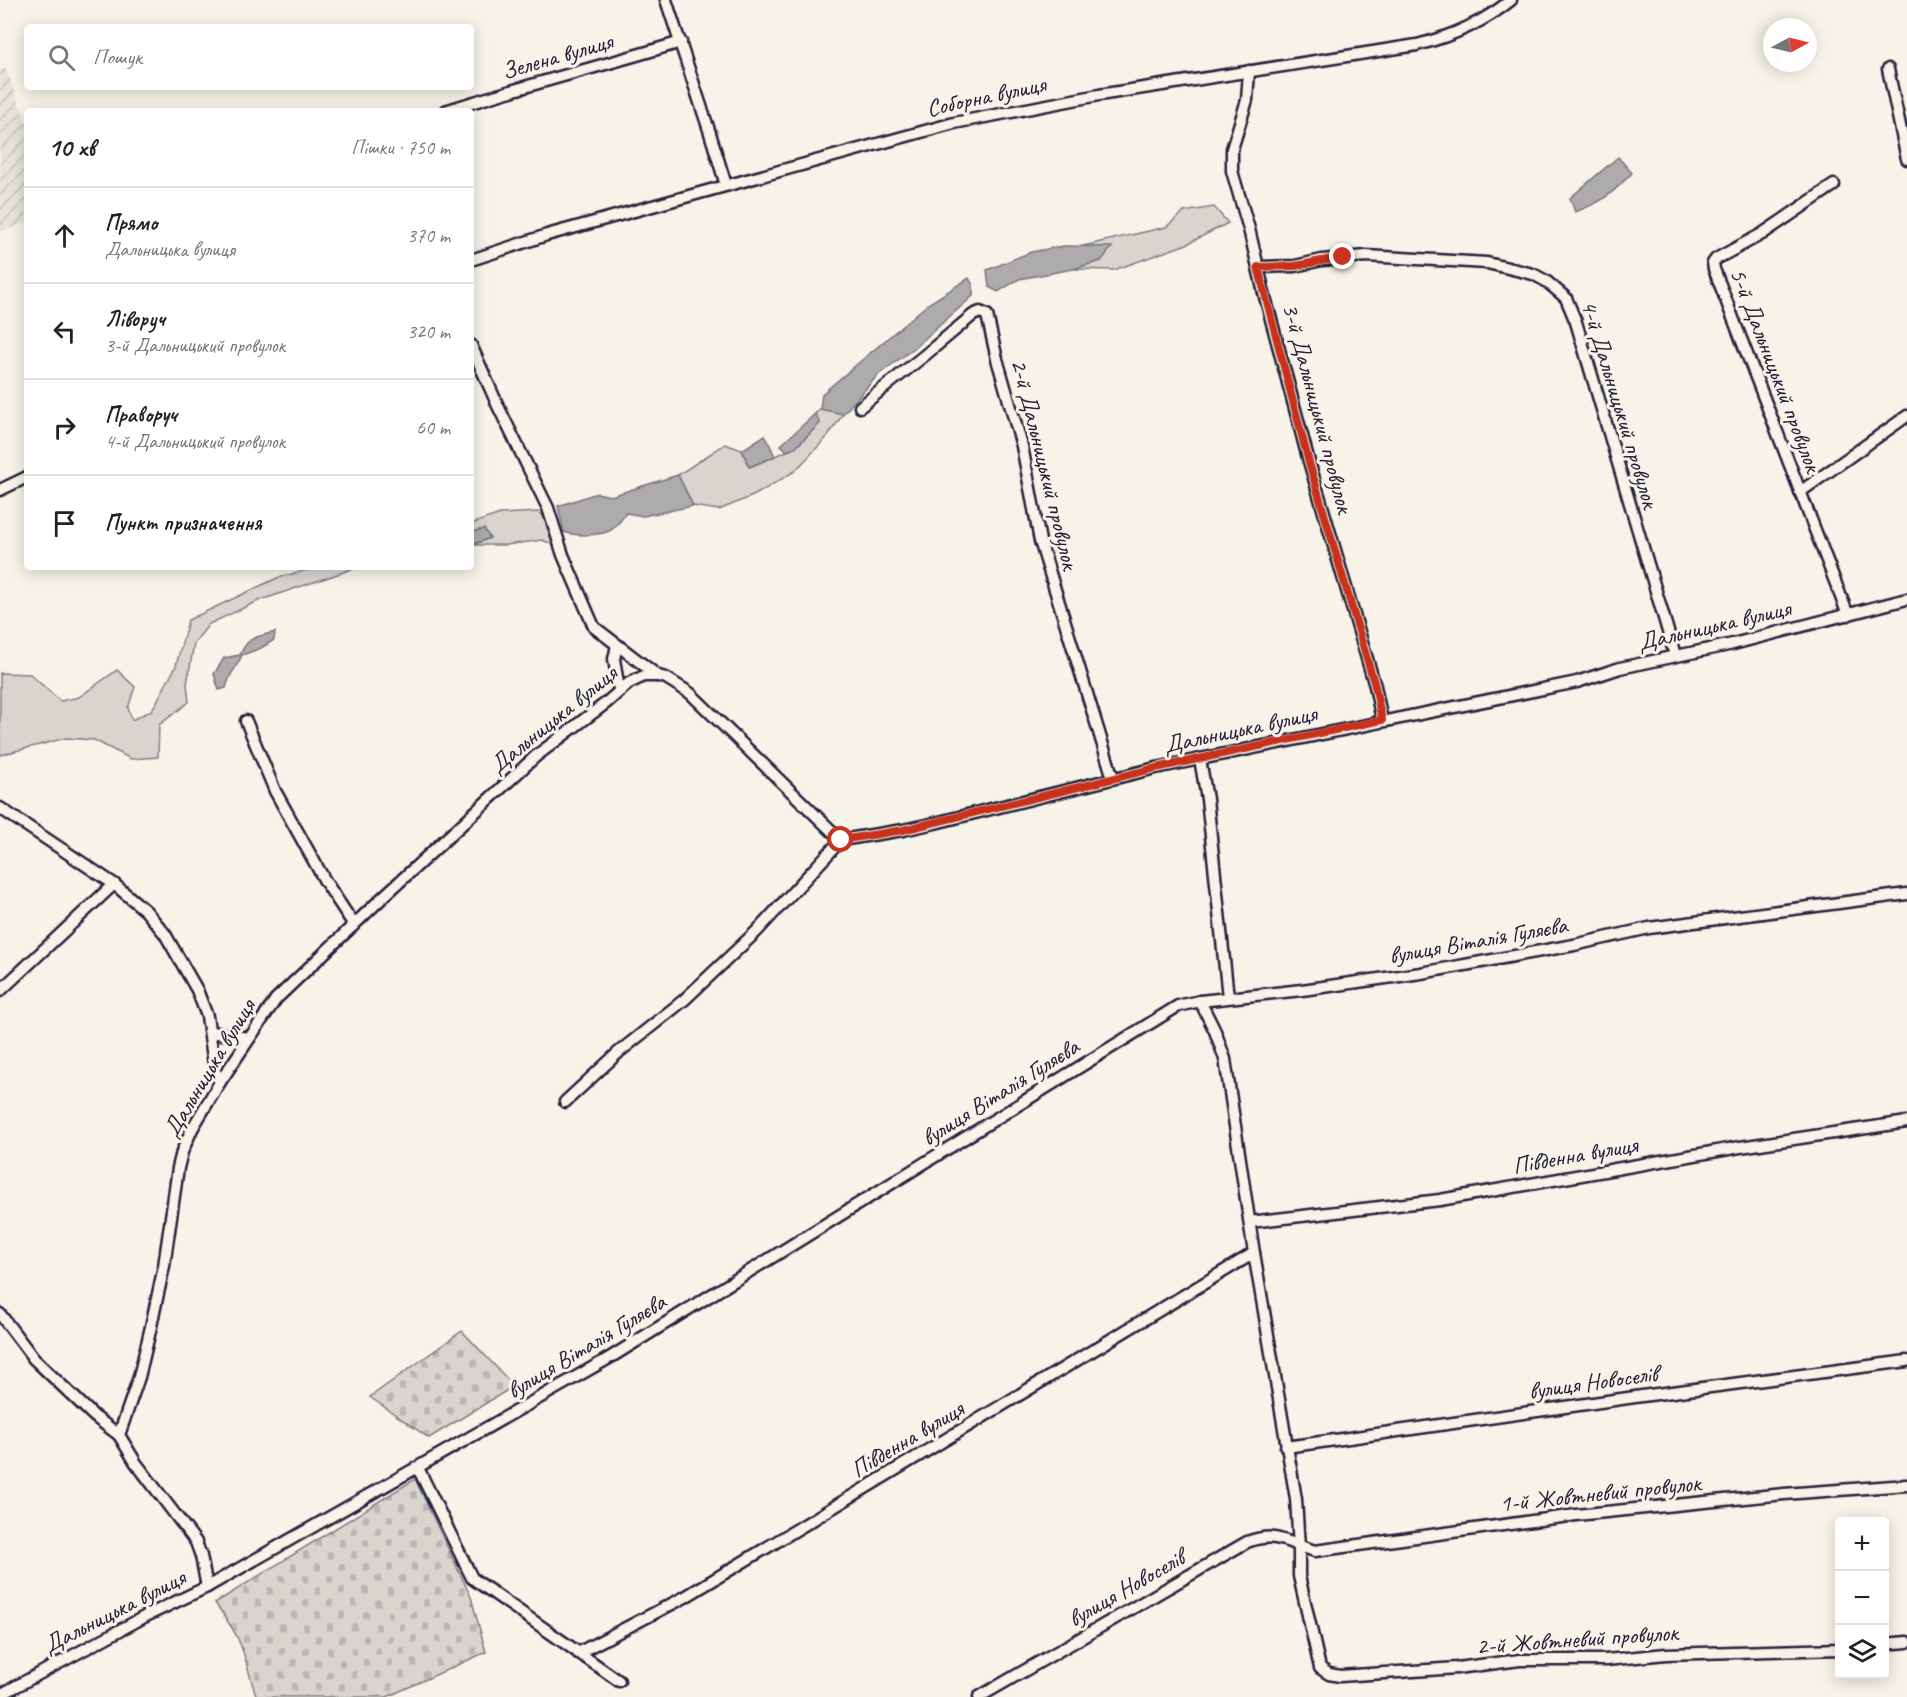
<!DOCTYPE html>
<html lang="uk">
<meta charset="utf-8">
<style>
body{margin:0;font-family:Caveat,sans-serif;background:#f2f2f2;color:#222}
.controls{position:absolute;right:18px;bottom:18px;display:grid;overflow:hidden;border-radius:6px;box-shadow:0 3px 15px #0003}
.controls button{width:54px;height:54px;display:grid;place-items:center;padding:0;border:0;border-bottom:2px solid #e0e0e0;background:#fff;color:#222;font:30px sans-serif}
.compass{position:absolute;left:1763px;top:18px;width:54px;height:54px;border-radius:50%;background:#fff;box-shadow:0 3px 15px #0003;rotate:83deg}
.stop{position:absolute;width:18px;height:18px;margin:-14px;border:4px solid #c8321e;border-radius:50%;background:#fff}
.stop.end{background:#c8321e;border-color:#fff;box-shadow:0 2px 6px #0008}
.list{margin:0;padding:0;list-style:none}
h2{display:flex;justify-content:space-between;align-items:center;height:78px;margin:0;padding:0 24px;font-size:26px}
h2 small{font-size:20px;font-weight:400;color:#767676}
.list li{display:grid;grid-template-columns:39px 1fr auto;gap:18px;align-items:center;box-sizing:border-box;height:96px;padding:0 24px;border-top:2px solid #e0e0e0}
.list b{display:block;font-size:22px;white-space:nowrap}
.list p{margin:0;font-size:20px;white-space:nowrap;color:#767676}
.list em{font-size:20px;font-style:normal;color:#767676}
.icon{flex:none;width:33px;height:33px;fill:none;stroke:currentColor;stroke-width:2;stroke-linecap:round;stroke-linejoin:round}
.map{position:relative;flex:none;width:1907px;height:1697px;overflow:hidden}
.search{position:absolute;background:#fff;box-shadow:0 3px 15px #0003;left:24px;top:24px;width:450px;height:66px;display:flex;align-items:center;gap:15px;box-sizing:border-box;padding:0 21px;border-radius:6px;color:#767676;font-size:22px}
.panel{position:absolute;background:#fff;box-shadow:0 3px 15px #0003;left:24px;top:108px;width:450px;height:462px;border-radius:6px}
.map>svg:first-child{display:block}
</style>
<div class="map">
<svg width="1907" height="1697" viewBox="0 0 1907 1697">
<defs>
<pattern id="industrial-furrows" width="10" height="10" patternUnits="userSpaceOnUse" patternTransform="scale(1.5)"><rect width="10" height="10" fill="#e7e3db"/><path d="M-1 1l2-2M0 10L10 0M9 11l2-2" fill="none" stroke="#c6c2bd"/></pattern>
<pattern id="cemetery-stones" width="16" height="16" patternUnits="userSpaceOnUse" patternTransform="scale(1.5)"><rect width="16" height="16" fill="#d8d5cf"/><path d="M2 7V4a2 2 0 0 1 4 0v3zM10 15v-3a2 2 0 0 1 4 0v3z" fill="#b9b7b3"/></pattern>
</defs>
<rect width="100%" height="100%" fill="#f7f3e8"/>
<filter id="ink" filterUnits="userSpaceOnUse"><feTurbulence type="fractalNoise" baseFrequency=".0167" numOctaves="2"/><feDisplacementMap in="SourceGraphic" scale="12" xChannelSelector="R" yChannelSelector="G"/><feConvolveMatrix kernelMatrix="1 2 1 2 8 2 1 2 1" color-interpolation-filters="sRGB"/></filter>
<g filter="url(#ink)">
<polygon fill="url(#industrial-furrows)" points="6,69 27,124 27,223 0,232 0,70"/>
<g fill="#d8d5cf" stroke="#7d7c85" stroke-width="1.5">
<polygon points="1214,207 1228,223 1187,244 1114,270 1073,269 1100,261 1111,248 1083,246 1166,227 1184,212"/>
<polygon points="820,409 843,414 828,436 795,471 755,495 719,510 693,506 678,475 725,444 742,450 750,467 796,447 820,423 815,414"/>
<polygon points="539,512 547,520 555,545 542,540 506,545 473,545 490,538 484,529 471,532 471,524 500,514"/>
<polygon points="318,567 358,567 258,601 209,624 194,643 187,684 189,702 159,725 158,757 131,759 94,740 66,738 0,755 0,673 30,674 60,701 79,697 117,670 135,687 128,708 132,720 152,710 176,666 188,620 277,578"/>
</g>
<g fill="url(#cemetery-stones)" stroke="#7d7c85" stroke-width="1.5">
<polygon points="462,1331 514,1386 429,1438 370,1397"/>
<path d="M415,1479L471,1597L486,1652L387,1697H257C249,1678 247,1658 238,1639C232,1626 223,1614 215,1603Z"/>
</g>
<g fill="#aeabad" stroke="#76747f" stroke-width="1.5">
<path d="M1618,157L1632,173C1610,195 1605,201 1575,212L1570,198Z"/>
<polygon points="1064,246 1112,247 1101,261 1073,269 1019,279 998,292 989,287 987,270 1031,252"/>
<polygon points="969,278 973,285 973,296 913,349 878,375 843,414 820,409 822,394 928,304"/>
<polygon points="815,414 820,423 796,447 787,451 781,445"/>
<polygon points="765,435 775,456 749,467 742,450"/>
<path d="M678,475L693,506L643,516L626,513C622,519 616,528 609,531C597,536 575,536 564,532L558,506L597,493L611,496Z"/>
<polygon points="484,529 490,538 471,545 471,532"/>
<path d="M275,632L274,640L261,648L242,655C236,670 230,671 226,688L219,690L214,674L224,658L240,655C248,636 257,637 275,632Z"/>
</g>
<g fill="none" stroke-linecap="round" stroke-linejoin="round">
<g stroke="#22223b" stroke-width="15">
<g id="minor">
<polyline points="666,0 709,130 726,185"/>
<polyline points="1888,69 1907,159"/>
<polyline points="1249,71 1247,100 1232,149 1232,171 1249,229 1264,293 1308,458 1375,686 1382,720"/>
<path d="M445,111C523,86 602,66 681,42"/>
<polyline points="1834,185 1762,234 1716,259 1713,263 1714,269 1848,615"/>
<path d="M471,260L547,235L954,123L1099,95L1417,45C1453,36 1483,23 1511,0"/>
<polyline points="1258,267 1295,266 1322,260 1366,256 1487,263 1533,274 1546,281 1566,298 1576,322 1675,655"/>
<polyline points="471,345 498,406 548,508 563,555 594,627 658,676"/>
<polyline points="860,407 925,355 973,315 980,312 987,315 997,359 1022,446 1040,541 1113,778"/>
<polyline points="0,490 27,477"/>
<polyline points="1800,492 1907,416"/>
<polyline points="617,645 614,659 619,690"/>
<polyline points="246,721 275,791 325,881 354,925"/>
<polyline points="1200,759 1207,799 1228,997"/>
<polyline points="0,808 114,884 146,911 165,934 197,990 207,1016 215,1071 220,1082"/>
<polyline points="0,991 114,884"/>
<polyline points="1200,1001 1215,1031 1225,1059 1254,1253 1296,1499 1299,1547 1299,1576 1320,1668 1329,1674 1340,1676 1457,1668 1520,1660 1606,1660 1666,1654 1840,1649"/>
<polyline points="211,1032 248,1038"/>
<polyline points="565,1102 619,1052 684,1000 757,931 841,840"/>
<polyline points="1250,1222 1440,1200 1740,1147 1907,1122"/>
<polyline points="0,1314 34,1359 95,1417 119,1435"/>
<polyline points="1286,1447 1642,1396 1907,1361"/>
<polyline points="418,1468 472,1578 619,1681"/>
<polyline points="207,1587 611,1357 1178,1006 1200,1001 1302,990 1421,973 1574,945 1649,928 1907,894"/>
<polyline points="1884,1644 1907,1642"/>
<polyline points="578,1653 685,1597 1254,1253"/>
<polyline points="0,1695 146,1616 207,1587 201,1556 196,1542 136,1463 119,1435 139,1377 150,1331 164,1266 178,1168 182,1152 192,1129 220,1082 276,999 382,898 536,756 606,703 629,683 644,676 658,676 666,678 690,693 841,840 903,830 935,823 1156,768 1577,682 1620,668 1733,644 1907,599"/>
<path d="M979,1697L1247,1542C1277,1531 1287,1543 1315,1551L1576,1515L1784,1494L1907,1485"/>
</g>
</g>
<use href="#minor" stroke="#f7f3e8" stroke-width="10"/>
</g>
</g>
<g fill="none" stroke-linecap="round" stroke-linejoin="round" filter="url(#ink)">
<polyline stroke="#c8321e" stroke-width="8" points="841,840 903,830 1156,768 1382,720 1375,686 1308,459 1258,267 1295,266 1343,257"/>
</g>
<g text-anchor="middle" dominant-baseline="central" stroke-width="6" stroke-linejoin="round" paint-order="stroke">
<g font-size="24" fill="#22223b" stroke="#f7f3e8">
<text transform="translate(557 56) rotate(-16)">Зелена вулиця</text>
<text transform="translate(986 96) rotate(-12)">Соборна вулиця</text>
<text transform="translate(1776 370) rotate(69)">5-й Дальницький провулок</text>
<text transform="translate(1620 404) rotate(73)">4-й Дальницький провулок</text>
<text transform="translate(1318 408) rotate(75)">3-й Дальницький провулок</text>
<text transform="translate(1045 464) rotate(76)">2-й Дальницький провулок</text>
<text transform="translate(1714 625) rotate(-13)">Дальницька вулиця</text>
<text transform="translate(553 719) rotate(-39)">Дальницька вулиця</text>
<text transform="translate(1240 729) rotate(-12)">Дальницька вулиця</text>
<text transform="translate(1478 940) rotate(-10)">вулиця Віталія Гуляєва</text>
<text transform="translate(209 1068) rotate(-59)">Дальницька вулиця</text>
<text transform="translate(1000 1092) rotate(-32)">вулиця Віталія Гуляєва</text>
<text transform="translate(1575 1155) rotate(-10)">Південна вулиця</text>
<text transform="translate(586 1346) rotate(-31)">вулиця Віталія Гуляєва</text>
<text transform="translate(1593 1382) rotate(-8)">вулиця Новоселів</text>
<text transform="translate(907 1439) rotate(-31)">Південна вулиця</text>
<text transform="translate(1600 1493) rotate(-6)">1-й Жовтневий провулок</text>
<text transform="translate(1126 1588) rotate(-30)">вулиця Новоселів</text>
<text transform="translate(114 1611) rotate(-27)">Дальницька вулиця</text>
<text transform="translate(1577 1639) rotate(-4)">2-й Жовтневий провулок</text>
</g>
</g>
</svg>
<div class="controls">
<button>+</button>
<button>−</button>
<button><svg class="icon" aria-label="layers" viewBox="0 0 24 24"><path d="M12 4l9 5-9 5-9-5zM3 14l9 5 9-5"/></svg></button>
</div>
<svg class="compass" viewBox="-18 -18 36 36"><path d="M0-13l5 13h-10z" fill="#e53935"/><path d="M0 13l5-13h-10z" fill="#767676"/></svg>
<div class="stop" style="left:841px;top:840px"></div>
<div class="stop end" style="left:1343px;top:257px"></div>
<div class="search"><svg class="icon" aria-label="search" viewBox="0 0 24 24"><circle cx="10" cy="10" r="6"/><path d="M15 15l6 6"/></svg>Пошук</div>
<section class="panel">
<h2>10 хв<small>Пішки · 750 m</small></h2>
<ul class="list">
<li><svg class="icon" aria-label="ahead" viewBox="0 0 24 24"><path d="M12 20V5M6 11l6-6 6 6"/></svg><div><b>Прямо</b><p>Дальницька вулиця</p></div><em>370 m</em></li>
<li><svg class="icon" aria-label="left" viewBox="0 0 24 24"><path d="M17 20v-9H6M10 6l-5 5 5 5"/></svg><div><b>Ліворуч</b><p>3-й Дальницький провулок</p></div><em>320 m</em></li>
<li><svg class="icon" aria-label="right" viewBox="0 0 24 24"><path d="M7 20v-9h11M14 6l5 5-5 5"/></svg><div><b>Праворуч</b><p>4-й Дальницький провулок</p></div><em>60 m</em></li>
<li><svg class="icon" aria-label="arrive" viewBox="0 0 24 24"><path d="M6 21V4h12l-3 4 3 4H6"/></svg><div><b>Пункт призначення</b></div></li>
</ul>
</section>
</div>
